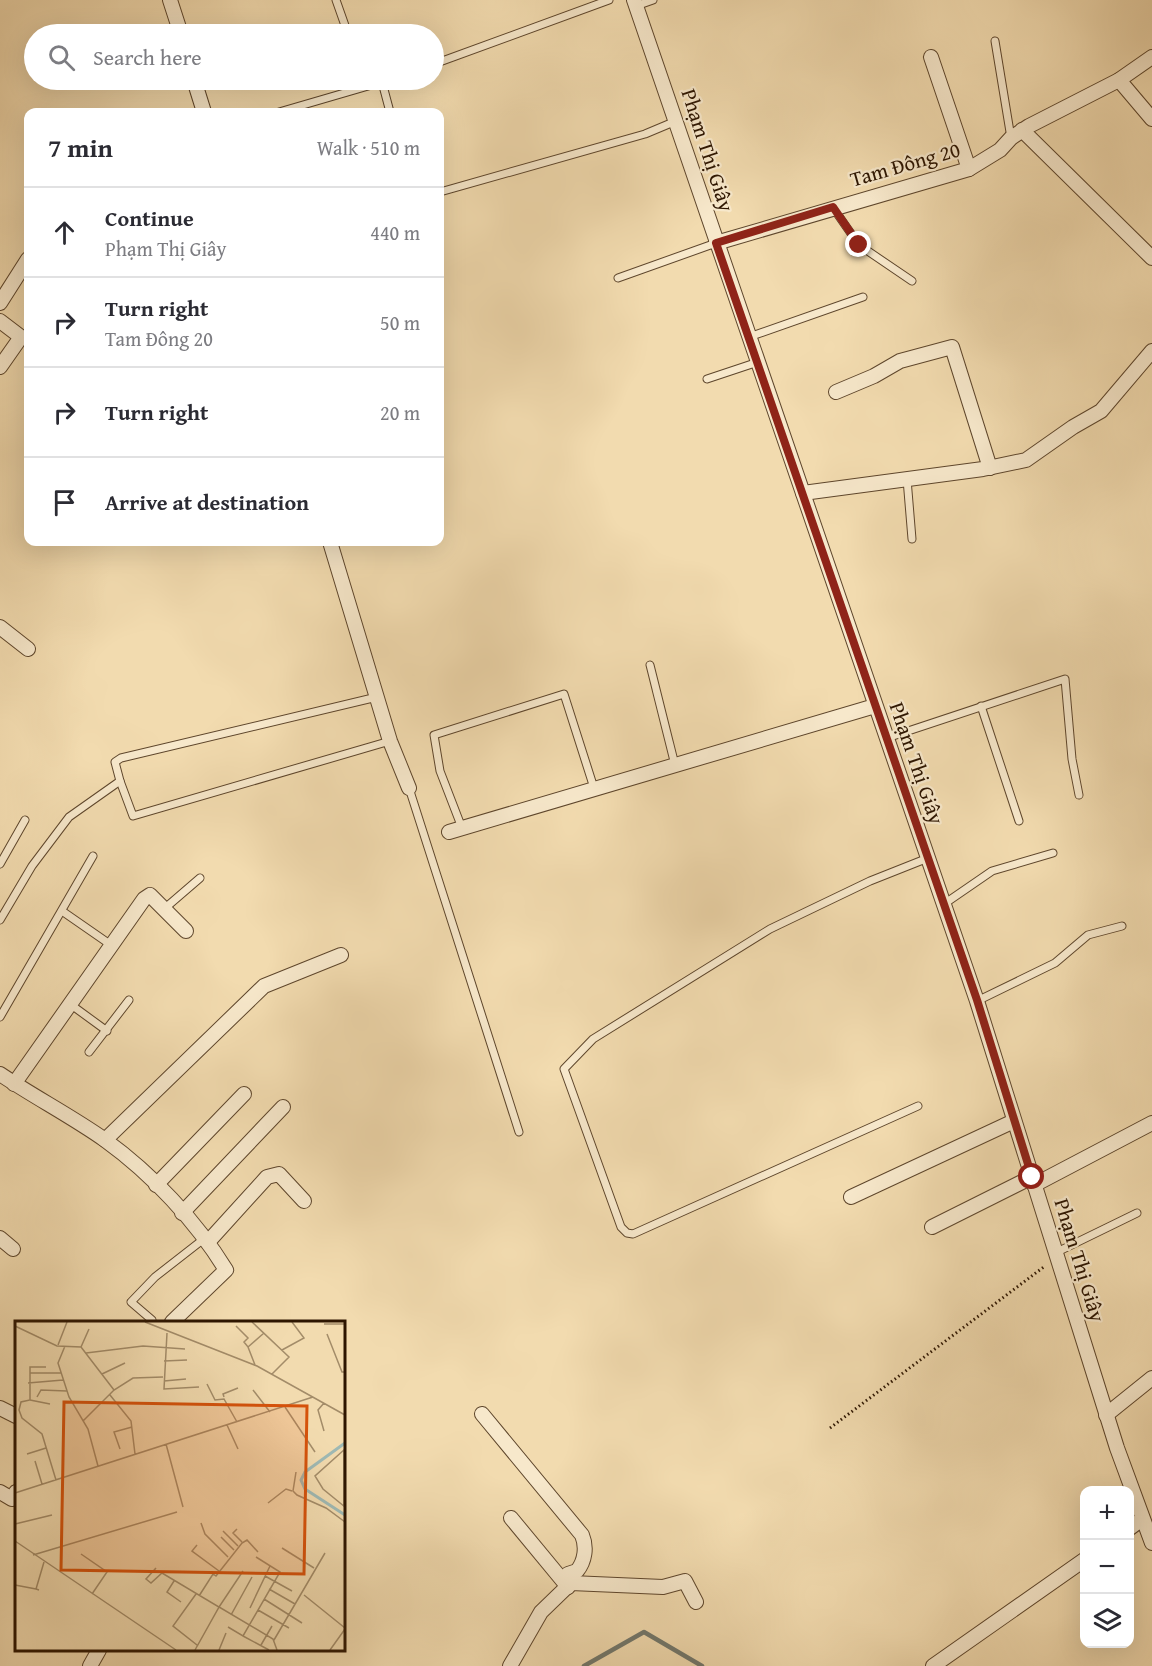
<!DOCTYPE html>
<meta charset="utf-8">
<style>
body{margin:0;font-family:"Gentium Book Plus",serif;background:#f2f2f3;color:#2b2b33}
.controls{position:absolute;right:18px;bottom:18px;display:grid;overflow:hidden;border-radius:12px;box-shadow:0 6px 24px #0002}
.controls button{width:54px;height:54px;display:grid;place-items:center;padding:0;border:0;border-bottom:2px solid #e1e1e2;background:#fff;color:#2b2b33;font:30px sans-serif}
.stop{position:absolute;width:18px;height:18px;margin:-14px;border:4px solid #8f2418;border-radius:50%;background:#fff}
.stop.end{background:#8f2418;border-color:#fff;box-shadow:0 2px 6px #0008}
.list{margin:0;padding:0;list-style:none}
h2{display:flex;justify-content:space-between;align-items:center;height:78px;margin:0;padding:0 24px;font-size:26px}
h2 small{font-size:20px;font-weight:400;color:#7c7c81}
.list li{display:grid;grid-template-columns:39px 1fr auto;gap:18px;align-items:center;box-sizing:border-box;height:90px;padding:0 24px;border-top:2px solid #e1e1e2}
.list b{display:block;font-size:22px;white-space:nowrap}
.list p{margin:0;font-size:20px;white-space:nowrap;color:#7c7c81}
.list em{font-size:20px;font-style:normal;color:#7c7c81}
.icon{flex:none;width:33px;height:33px;fill:none;stroke:currentColor;stroke-width:2;stroke-linecap:round;stroke-linejoin:round}
.map{position:relative;flex:none;width:1152px;height:1666px;overflow:hidden}
.search{position:absolute;background:#fff;box-shadow:0 6px 24px #0002;left:24px;top:24px;width:420px;height:66px;display:flex;align-items:center;gap:15px;box-sizing:border-box;padding:0 21px;border-radius:33px;color:#7c7c81;font-size:22px}
.panel{position:absolute;background:#fff;box-shadow:0 6px 24px #0002;left:24px;top:108px;width:420px;height:438px;border-radius:12px}
.map>svg:first-child{display:block}
</style>
<div class="map">
<svg width="1152" height="1666" viewBox="0 0 1152 1666">
<rect width="100%" height="100%" fill="#f2dbaf"/>
<filter id="stains"><feTurbulence type="fractalNoise" baseFrequency=".00333" numOctaves="4"/><feColorMatrix values="0 0 0 0 .2 0 0 0 0 .09 0 0 0 0 .02 0 0 0 .5 -.17"/></filter>
<radialGradient id="worn" r=".72"><stop offset=".6" stop-color="#630" stop-opacity="0"/><stop offset="1" stop-color="#630" stop-opacity=".3"/></radialGradient>
<g fill="none" stroke-linecap="round" stroke-linejoin="round">
<polyline stroke="#71776c" stroke-width="4.5" points="584,1666 644,1632 702,1666"/>
<g stroke="#5e462c" stroke-width="9">
<g id="lane">
<polyline points="336,0 348,34"/>
<polyline points="636,6 653,0"/>
<polyline points="995,41 1011,138"/>
<polyline points="434,64 609,0"/>
<polyline points="388,80 382,82 390,112"/>
<polyline points="279,112 382,82"/>
<polyline points="440,192 645,134 676,121"/>
<polyline points="834,209 859,245 912,281"/>
<polyline points="618,278 716,243"/>
<polyline points="749,337 863,297"/>
<polyline points="707,379 758,362"/>
<polyline points="907,479 912,539"/>
<polyline points="650,665 675,765"/>
<polyline points="981,706 1019,821"/>
<polyline points="887,738 1065,679 1072,759 1079,795"/>
<polyline points="120,781 133,816 390,741"/>
<polyline points="409,788 519,1132"/>
<polyline points="462,828 440,771 434,735 564,694 594,788"/>
<polyline points="0,864 25,820"/>
<polyline points="944,904 992,871 1053,853"/>
<polyline points="164,909 200,878"/>
<polyline points="62,911 111,945"/>
<polyline points="0,920 32,866 69,817 120,781 115,762 121,758 377,697"/>
<polyline points="977,1001 1055,963 1088,935 1122,926"/>
<polyline points="70,1004 107,1031"/>
<polyline points="0,1017 93,856"/>
<polyline points="89,1052 129,1000"/>
<polyline points="918,1106 633,1234 627,1233 621,1227 564,1069 593,1039 770,929 870,881 928,858"/>
<polyline points="1055,1253 1137,1213"/>
<polyline points="152,1320 131,1302 155,1277 205,1238"/>
</g>
</g>
<g stroke="#5e462c" stroke-width="16">
<g id="street">
<polyline points="170,0 181,34"/>
<polyline points="634,0 977,1001 1117,1448 1152,1543"/>
<polyline points="931,57 969,169"/>
<polyline points="194,80 204,112"/>
<polyline points="1119,80 1152,119"/>
<polyline points="1022,130 1152,258"/>
<polyline points="716,243 969,169 1000,150 1011,138 1029,126 1119,80 1152,57"/>
<polyline points="0,303 28,259"/>
<polyline points="0,321 21,337 0,367"/>
<polyline points="836,392 874,376 900,361 952,347 990,468"/>
<polyline points="803,493 983,469 1026,460 1073,427 1101,411 1152,351"/>
<polyline points="330,542 390,741 409,788"/>
<polyline points="0,627 28,649"/>
<polyline points="449,832 875,706"/>
<path d="M0,1074C34,1097 71,1116 105,1140C152,1174 196,1221 226,1270L172,1322"/>
<polyline points="14,1084 144,899 150,895 186,931"/>
<polyline points="105,1140 264,986 341,955"/>
<polyline points="156,1185 244,1094"/>
<polyline points="1034,1185 1152,1123"/>
<polyline points="851,1197 1014,1121"/>
<polyline points="182,1213 283,1107"/>
<polyline points="932,1227 1032,1177"/>
<polyline points="0,1238 13,1249"/>
<polyline points="208,1242 267,1177 279,1174 304,1201"/>
<polyline points="0,1408 16,1416"/>
<path d="M482,1414L582,1535C587,1547 585,1561 577,1571L568,1574V1580L571,1583"/>
<polyline points="1106,1415 1152,1378"/>
<polyline points="0,1492 12,1499 16,1492"/>
<polyline points="511,1518 568,1587"/>
<polyline points="1130,1528 1142,1519"/>
<polyline points="90,1666 99,1650"/>
<polyline points="510,1666 541,1612 571,1583 663,1587 685,1581 696,1602"/>
<polyline points="933,1666 1084,1560"/>
</g>
</g>
<polyline stroke="#2d1500" stroke-width="3" stroke-dasharray="1.5 3" stroke-linecap="butt" points="830,1428 1045,1266"/>
<use href="#lane" stroke="#f7e8cb" stroke-width="7"/>
<use href="#street" stroke="#f7e8cb" stroke-width="14"/>
</g>
<g fill="none" stroke-linecap="round" stroke-linejoin="round">
<polyline stroke="#8f2418" stroke-width="8" points="859,245 833,207 716,243 977,1000 1032,1177"/>
</g>
<g text-anchor="middle" dominant-baseline="central" stroke-width="4.5" stroke-linejoin="round" paint-order="stroke">
<g font-size="21" fill="#2d1500" stroke="#f7e8cb">
<text transform="translate(708 150) rotate(72)">Phạm Thị Giây</text>
<text transform="translate(905 164) rotate(-16)">Tam Đông 20</text>
<text transform="translate(917 763) rotate(71)">Phạm Thị Giây</text>
<text transform="translate(1080 1260) rotate(73)">Phạm Thị Giây</text>
</g>
</g>
<g transform="translate(15 1321)">
<rect width="330" height="330" fill="#f2dbaf"/>
<path fill="none" stroke="#9eb9b4" stroke-width="3" d="M330,122L290,151L286,159L290,168L330,194"/>
<path fill="none" stroke="#a38c69" stroke-width="1.5" d="M130,1L242,45L330,94M237,1L274,36L257,53M309,3H330M0,5L42,25L66,26L99,69M221,5L233,17L229,21L233,26L249,12M152,12L149,68L184,66M312,13L327,51H330M43,24L52,1M50,25L43,42L54,76L73,108L83,145M66,26L74,8M233,26L240,44M267,29L289,17L277,1M71,32L128,25L170,28M149,40L172,39M31,46H15V79L6,81L4,89L7,97L27,113L41,159M15,52H46M87,53L110,42M149,60L171,58M13,62L48,59M192,63L200,79L209,78L222,101M238,69L255,91M95,74L116,100L120,133M22,76L26,69L52,70M209,76L208,73L223,67M15,79L35,83M270,86L300,131M68,100L99,69L118,57L148,56M212,104L223,128M309,110L303,89L309,82M151,123L168,186M105,128L99,111L117,106M330,128L300,155L308,168L330,186M12,133L31,127M20,140L27,163M281,151L278,170L282,174L311,187L330,201M0,172L298,76M253,182L271,168L277,170M329,184V129M186,202L190,213L213,236M0,203L37,194M222,208L218,212L227,221M208,210L223,225M206,216L219,229M0,220L161,329M182,224L177,230L204,250M267,227L299,247M66,233L92,251L77,273M18,234L162,191M141,247L131,258L136,262L147,252L204,286L180,329M228,250L204,286L258,318L262,329M250,255L277,270M159,260L152,271L166,281M0,264L21,268M254,268L280,283M24,269L21,268L29,241M181,273L158,305L182,324M289,274L330,307M184,275L198,253L201,255L227,222L232,219L243,231M249,278L287,302M235,287L255,245M243,289L274,307M216,294L237,256M213,306L228,315L265,251L241,236M228,315L254,329M259,319L310,232M246,324L257,305M204,329L211,312M315,329L330,308"/>
<path fill="#d5520b" fill-opacity="0.15" stroke="#d5520b" stroke-width="3" d="M49,81L292,85L289,253L46,249Z"/>
<rect width="330" height="330" fill="none" stroke="#2d1500" stroke-width="3"/>
</g>
<rect width="100%" height="100%" filter="url(#stains)"/>
<rect width="100%" height="100%" fill="url(#worn)"/>
</svg>
<div class="controls">
<button>+</button>
<button>−</button>
<button><svg class="icon" aria-label="layers" viewBox="0 0 24 24"><path d="M12 4l9 5-9 5-9-5zM3 14l9 5 9-5"/></svg></button>
</div>
<div class="stop" style="left:1032px;top:1177px"></div>
<div class="stop end" style="left:859px;top:245px"></div>
<div class="search"><svg class="icon" aria-label="search" viewBox="0 0 24 24"><circle cx="10" cy="10" r="6"/><path d="M15 15l6 6"/></svg>Search here</div>
<section class="panel">
<h2>7 min<small>Walk · 510 m</small></h2>
<ul class="list">
<li><svg class="icon" aria-label="ahead" viewBox="0 0 24 24"><path d="M12 20V5M6 11l6-6 6 6"/></svg><div><b>Continue</b><p>Phạm Thị Giây</p></div><em>440 m</em></li>
<li><svg class="icon" aria-label="right" viewBox="0 0 24 24"><path d="M7 20v-9h11M14 6l5 5-5 5"/></svg><div><b>Turn right</b><p>Tam Đông 20</p></div><em>50 m</em></li>
<li><svg class="icon" aria-label="right" viewBox="0 0 24 24"><path d="M7 20v-9h11M14 6l5 5-5 5"/></svg><div><b>Turn right</b></div><em>20 m</em></li>
<li><svg class="icon" aria-label="arrive" viewBox="0 0 24 24"><path d="M6 21V4h12l-3 4 3 4H6"/></svg><div><b>Arrive at destination</b></div></li>
</ul>
</section>
</div>
